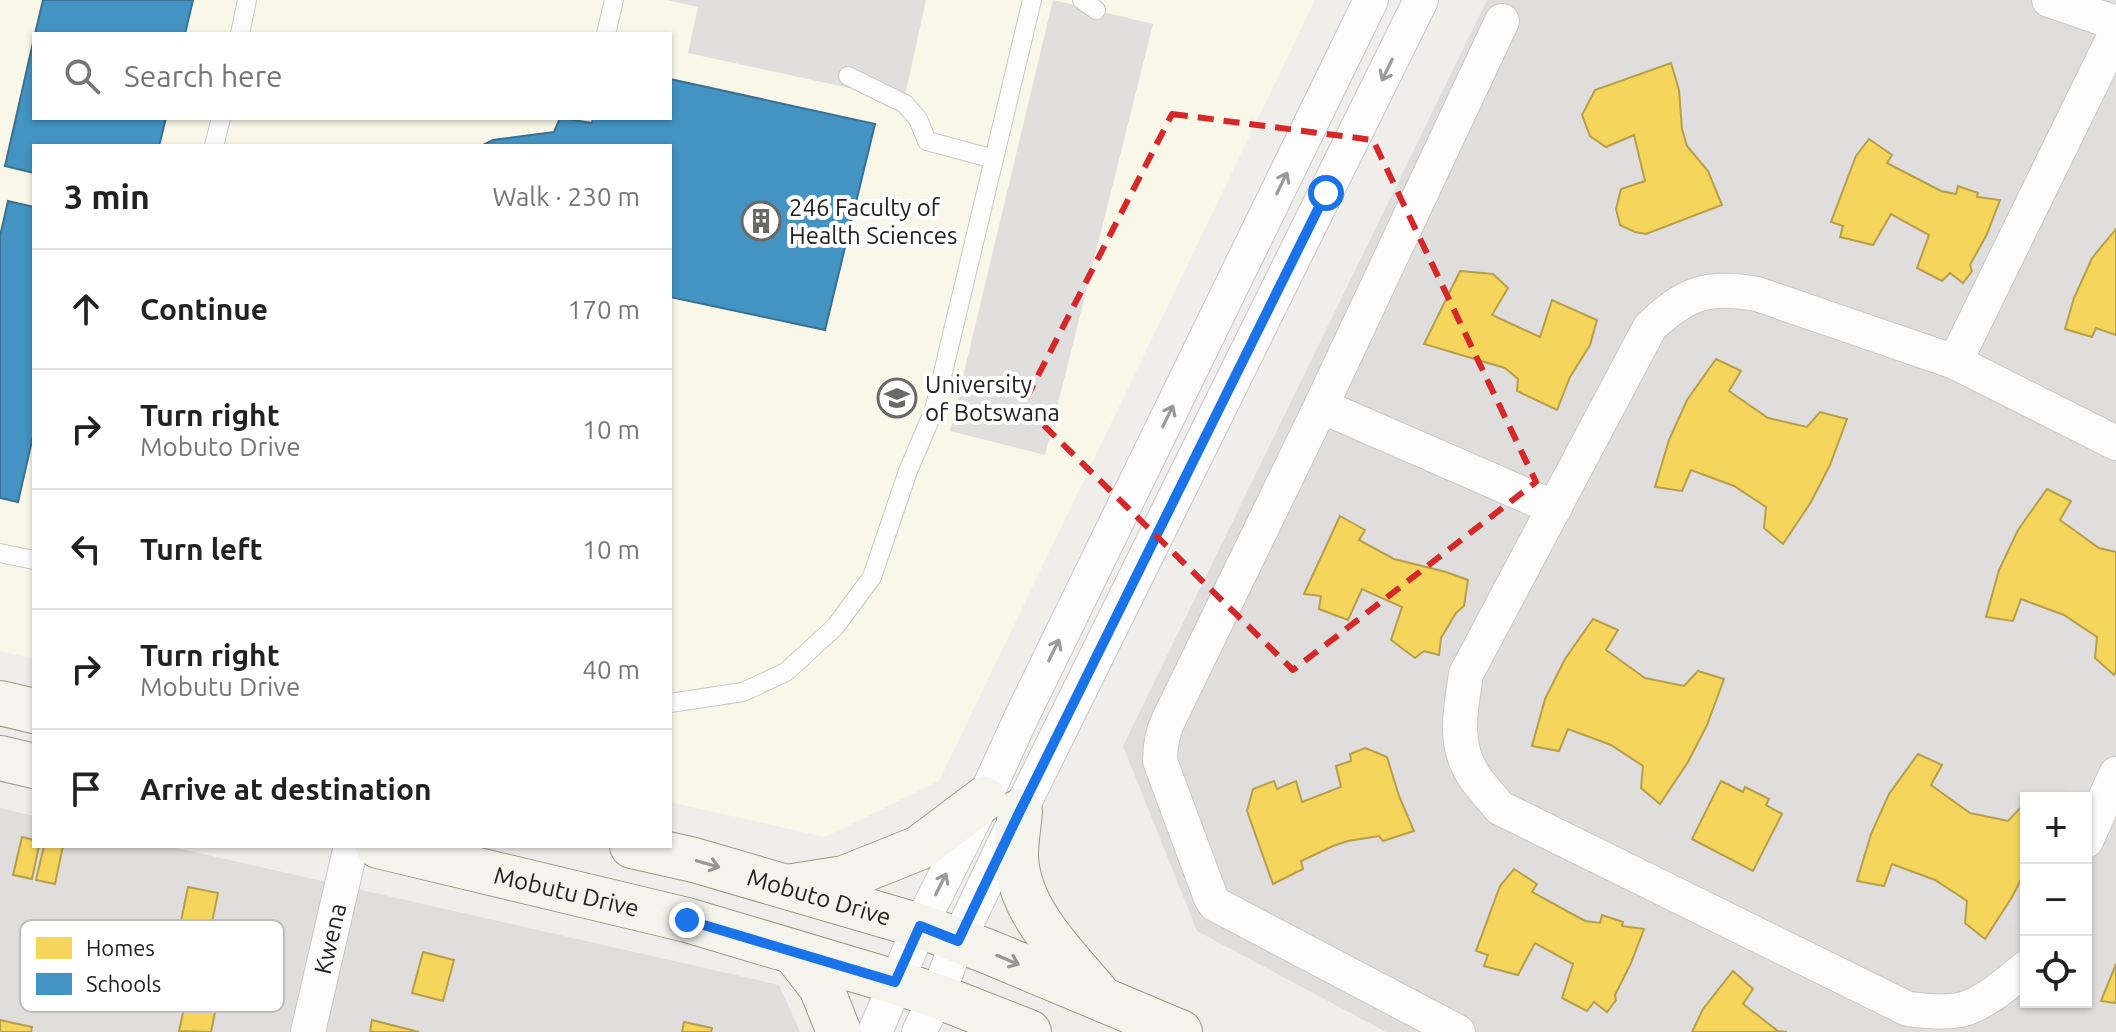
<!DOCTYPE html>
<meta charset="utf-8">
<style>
body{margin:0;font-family:Ubuntu,sans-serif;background:#f2f2f2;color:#222}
.controls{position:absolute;right:24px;bottom:24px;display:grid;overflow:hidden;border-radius:0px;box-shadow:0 2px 6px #0004}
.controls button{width:72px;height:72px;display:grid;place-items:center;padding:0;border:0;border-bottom:2px solid #e0e0e0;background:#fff;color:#222;font:40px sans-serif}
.stop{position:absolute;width:24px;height:24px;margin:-18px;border:6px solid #1a73e8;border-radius:50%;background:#fff}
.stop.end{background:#1a73e8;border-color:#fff;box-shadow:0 2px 8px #0008}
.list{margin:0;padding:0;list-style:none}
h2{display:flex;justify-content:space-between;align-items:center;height:104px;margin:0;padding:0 32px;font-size:34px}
h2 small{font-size:26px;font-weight:400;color:#767676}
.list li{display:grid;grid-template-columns:52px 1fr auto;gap:24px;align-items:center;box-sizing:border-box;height:120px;padding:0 32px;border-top:2px solid #e0e0e0}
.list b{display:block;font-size:30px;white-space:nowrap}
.list p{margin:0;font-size:26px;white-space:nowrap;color:#767676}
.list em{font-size:26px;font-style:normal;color:#767676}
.icon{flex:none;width:44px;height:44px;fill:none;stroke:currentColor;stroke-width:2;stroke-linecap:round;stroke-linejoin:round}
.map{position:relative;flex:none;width:2116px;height:1032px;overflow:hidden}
.search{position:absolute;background:#fff;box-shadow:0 2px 6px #0004;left:32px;top:32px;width:640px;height:88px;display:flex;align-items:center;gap:20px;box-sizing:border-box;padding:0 28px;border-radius:0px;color:#767676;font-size:30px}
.panel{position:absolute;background:#fff;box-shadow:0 2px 6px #0004;left:32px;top:144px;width:640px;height:704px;border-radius:0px}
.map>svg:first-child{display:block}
</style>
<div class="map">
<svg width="2116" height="1032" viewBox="0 0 2116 1032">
<rect width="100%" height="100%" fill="#f0eeeb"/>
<g fill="#dfdedc" fill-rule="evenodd">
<path d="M1487,0H2116V1032H1386L1197,931L1123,746ZM2026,798H2086V1002H2026Z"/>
<polygon points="0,808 34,816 34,846 168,846 779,985 800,1032 0,1032"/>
</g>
<path fill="#f8f7e8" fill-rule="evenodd" d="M0,0H1315L939,781L825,837L670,802V146H34V659L0,651ZM34,34H670V118H34Z"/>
<g fill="#e0dfde">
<polygon points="667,0 926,0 904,100 688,53 698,7"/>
<polygon points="1053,0 1153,24 1045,455 950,431"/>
<polygon points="1523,28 1542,38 1392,343 1373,333"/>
<polygon points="1811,246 1955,315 1942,343 1798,274"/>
<polygon points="1837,336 2116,466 2116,497 1825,361"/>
<polygon points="1651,349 1676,362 1514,686 1490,674"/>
<polygon points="2061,360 2116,386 2116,415 2049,384"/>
<polygon points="1322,452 1343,462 1215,726 1194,716"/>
<polygon points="2116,692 2116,754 2086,815 2086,798 2063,798"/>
<polygon points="1563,784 1900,953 1888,977 1551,808"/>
<polygon points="2026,873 2026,933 2002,921"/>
<polygon points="1335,917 1525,1010 1516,1029 1325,936"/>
</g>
<g fill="#f6d55c" stroke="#b69f4b" stroke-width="2">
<polygon points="1671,63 1679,90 1682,129 1687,146 1708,171 1722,205 1646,234 1635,232 1620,225 1616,209 1621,189 1645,181 1634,135 1606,147 1590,136 1582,115 1595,90"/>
<polygon points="1869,139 1892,155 1887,163 1941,191 1956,194 1958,186 1978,193 1977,197 2000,200 1987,234 1970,265 1972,271 1963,283 1950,273 1942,281 1917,268 1929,235 1891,214 1873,245 1840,237 1843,226 1831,222 1856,156"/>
<polygon points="2116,229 2116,335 2096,328 2092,337 2065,329 2074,298 2092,258"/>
<polygon points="1460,271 1493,274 1508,288 1492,315 1540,337 1552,300 1597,320 1590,345 1570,377 1557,410 1517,391 1518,379 1505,368 1424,344"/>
<polygon points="1716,359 1741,371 1729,391 1768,418 1807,427 1820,412 1847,419 1830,465 1811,502 1783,544 1764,528 1766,507 1734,486 1691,470 1682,491 1655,487 1669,440 1687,400"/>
<polygon points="2047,489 2071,501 2060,520 2099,548 2116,552 2116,671 2114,675 2095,658 2097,637 2064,615 2021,599 2013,621 1986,617 1999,570 2018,530"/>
<polygon points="1340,516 1365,530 1359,540 1394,559 1446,572 1468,580 1464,606 1456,613 1441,638 1439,655 1424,651 1415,658 1391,640 1402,607 1362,589 1348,620 1319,609 1321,596 1304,594"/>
<polygon points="1593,619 1618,630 1606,650 1645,678 1684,686 1698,671 1724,679 1707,725 1688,762 1660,804 1641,788 1643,766 1611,745 1568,729 1559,751 1532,746 1545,699 1565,659"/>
<polygon points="1365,748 1387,757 1399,796 1414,831 1383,841 1379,836 1348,841 1333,846 1301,861 1303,869 1273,884 1247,811 1253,789 1274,781 1277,789 1296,781 1302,802 1341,787 1336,766 1351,761 1350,754"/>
<polygon points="1918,754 1942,765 1931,785 1970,813 2008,821 2022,806 2026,807 2026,870 2012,897 1985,939 1965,923 1967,901 1935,880 1892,864 1884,886 1857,881 1871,834 1889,794"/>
<polygon points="1721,781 1743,792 1745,787 1769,799 1766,805 1782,814 1753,871 1692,839"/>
<polygon points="22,837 34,840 34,846 39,846 32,879 13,875"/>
<polygon points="44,846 63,846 55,884 36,880"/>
<polygon points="1514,869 1537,884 1532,892 1585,921 1600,923 1602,915 1623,922 1622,926 1644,929 1631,963 1615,995 1616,1000 1607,1012 1594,1002 1587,1011 1562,998 1573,964 1535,943 1518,975 1484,966 1488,955 1476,951 1500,886"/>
<polygon points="188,887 218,893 207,947 177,941"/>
<polygon points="423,952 454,960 443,1001 412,993"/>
<polygon points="2116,964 2116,1003 2101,1001"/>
<polygon points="1733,971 1753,989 1743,1004 1778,1031 1787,1032 1692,1032 1703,1009"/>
<polygon points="191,977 221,983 211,1032 179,1031"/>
<polygon points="0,1020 32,1027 31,1032 0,1032"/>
<polygon points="372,1020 419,1032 370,1032"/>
<polygon points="684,1022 712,1028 711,1032 682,1032"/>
</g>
<g fill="#4393c3" stroke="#397193" stroke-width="2">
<polygon points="43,0 193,0 185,34 35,34"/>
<polygon points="34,38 34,118 166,118 159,146 34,146 34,173 5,166"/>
<polygon points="670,79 875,124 825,330 670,297 670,146 481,146 493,140 554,132 560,118 592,123 593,118 670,118"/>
<polygon points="8,201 34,207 34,432 18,502 0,498 0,236"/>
</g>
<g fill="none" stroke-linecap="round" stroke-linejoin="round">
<g stroke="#c9c8c7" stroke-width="20">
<g id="service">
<polyline points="1082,0 1096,10"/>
<polyline points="240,34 247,0"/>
<polyline points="606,34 614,0"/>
<polyline points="848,76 905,104 918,119 927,141 994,159"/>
<polyline points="214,146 221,118"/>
<polyline points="0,553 34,560"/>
<polyline points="670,703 743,692 786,672 835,627 872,577 908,471 934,410 1032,0"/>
</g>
</g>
<g stroke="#c9c8c7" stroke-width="36">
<g id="minor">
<polyline points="2049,0 2116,23"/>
<polyline points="1955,362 2116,33"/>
<polyline points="1321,406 1555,508"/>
<polyline points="2086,841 2116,774"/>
<path d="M2026,968C2008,982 1989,1000 1967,1008C1948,1014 1927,1011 1908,1009L1500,808C1491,797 1480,786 1472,773C1453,742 1461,708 1466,674L1650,327C1686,293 1707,285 1757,294L1955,362L2116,443"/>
<path id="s1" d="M308,1032L351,846"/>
<polyline points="875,1032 920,926 984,799 1021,718 1371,0"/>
<polyline points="919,1032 937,996 958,941 1020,811 1421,0"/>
<path d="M1458,1032L1215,904L1211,898L1160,761C1160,745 1162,733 1169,719L1321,406L1502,21"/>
</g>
</g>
<g stroke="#999a82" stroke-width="46">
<g id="secondary">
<polyline points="0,703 34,711"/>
<polyline points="0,758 34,766"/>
<path d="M1020,811C1019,825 1016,840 1016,855C1017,909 1064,954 1096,992"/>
<path id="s2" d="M378,846L687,920L895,982L937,996L1029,1032"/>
<path id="s3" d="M632,846L694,860L920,926L989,952L1180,1032"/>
<polyline points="793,886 844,878 919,848 984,799"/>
<polyline points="794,952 821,987 839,1032"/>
</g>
</g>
<use href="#service" stroke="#fdfcfc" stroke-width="18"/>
<use href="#minor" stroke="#fdfcfc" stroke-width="34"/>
<use href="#secondary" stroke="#f4f4ed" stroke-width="44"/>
</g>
<defs><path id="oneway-shaft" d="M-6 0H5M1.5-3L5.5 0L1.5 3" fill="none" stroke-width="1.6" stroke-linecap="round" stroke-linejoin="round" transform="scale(2)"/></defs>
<g stroke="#9a9a9a">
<use href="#oneway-shaft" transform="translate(1387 70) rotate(116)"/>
<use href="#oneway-shaft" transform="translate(1282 183) rotate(-64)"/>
<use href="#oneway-shaft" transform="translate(1168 416) rotate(-64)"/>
<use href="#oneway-shaft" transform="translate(1054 650) rotate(-64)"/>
<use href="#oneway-shaft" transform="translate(941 884) rotate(-63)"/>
</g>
<g stroke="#969692">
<use href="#oneway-shaft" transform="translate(708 864) rotate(16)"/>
<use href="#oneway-shaft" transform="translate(1008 960) rotate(23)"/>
</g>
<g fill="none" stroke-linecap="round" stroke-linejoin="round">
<polyline stroke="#1a73e8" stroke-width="10" points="687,920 895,982 920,926 958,941 1020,811 1326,193"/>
</g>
<path fill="none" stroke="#d62828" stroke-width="6" stroke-dasharray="16 10" stroke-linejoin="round" d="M1172,114L1373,140L1536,482L1293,670L1023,405Z"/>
<defs>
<g id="building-ring" transform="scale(2)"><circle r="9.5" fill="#fff" stroke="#6a6968" stroke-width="1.5"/><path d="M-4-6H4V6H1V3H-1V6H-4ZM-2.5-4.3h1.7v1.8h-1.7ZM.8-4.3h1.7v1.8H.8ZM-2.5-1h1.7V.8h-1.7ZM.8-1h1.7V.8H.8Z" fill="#6a6968"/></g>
<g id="university-ring" transform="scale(2)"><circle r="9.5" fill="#fff" stroke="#6a6968" stroke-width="1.5"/><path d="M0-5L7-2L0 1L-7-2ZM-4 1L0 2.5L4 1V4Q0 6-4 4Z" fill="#6a6968"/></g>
</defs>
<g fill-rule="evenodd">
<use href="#building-ring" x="761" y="221"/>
<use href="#university-ring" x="897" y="398"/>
</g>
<g text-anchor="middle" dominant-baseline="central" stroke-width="8" stroke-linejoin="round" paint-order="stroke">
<g font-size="24" fill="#222" stroke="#fff" text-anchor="start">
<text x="789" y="207">246 Faculty of<tspan x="789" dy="28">Health Sciences</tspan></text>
<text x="925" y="384">University<tspan x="925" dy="28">of Botswana</tspan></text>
</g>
<g font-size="24" fill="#222" stroke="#fff">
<text stroke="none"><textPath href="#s2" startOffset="194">Mobutu Drive</textPath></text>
<text stroke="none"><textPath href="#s3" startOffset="194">Mobuto Drive</textPath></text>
<text stroke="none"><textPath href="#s1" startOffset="96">Kwena</textPath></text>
</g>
</g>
<rect x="20" y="920" width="264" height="92" rx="12" fill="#fff" stroke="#bdbdbd" stroke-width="2"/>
<rect x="36" y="937" width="36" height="22" fill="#f6d55c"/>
<rect x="36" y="973" width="36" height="22" fill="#4393c3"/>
<g font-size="22" fill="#222">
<text x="86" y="956">Homes</text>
<text x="86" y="992">Schools</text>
</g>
</svg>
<div class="controls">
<button>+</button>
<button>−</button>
<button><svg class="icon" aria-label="locate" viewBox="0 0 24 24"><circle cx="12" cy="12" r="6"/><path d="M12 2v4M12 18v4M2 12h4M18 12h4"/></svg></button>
</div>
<div class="stop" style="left:1326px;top:193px"></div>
<div class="stop end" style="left:687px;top:920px"></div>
<div class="search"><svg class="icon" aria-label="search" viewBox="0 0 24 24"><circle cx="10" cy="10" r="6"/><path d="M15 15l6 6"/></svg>Search here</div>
<section class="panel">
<h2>3 min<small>Walk · 230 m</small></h2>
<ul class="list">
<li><svg class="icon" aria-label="ahead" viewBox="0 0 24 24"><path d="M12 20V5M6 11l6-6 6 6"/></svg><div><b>Continue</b></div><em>170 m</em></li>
<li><svg class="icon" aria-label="right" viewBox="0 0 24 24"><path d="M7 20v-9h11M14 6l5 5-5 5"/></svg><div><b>Turn right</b><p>Mobuto Drive</p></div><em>10 m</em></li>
<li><svg class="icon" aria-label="left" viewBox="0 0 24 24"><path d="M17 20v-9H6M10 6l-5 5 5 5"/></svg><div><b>Turn left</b></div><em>10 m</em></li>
<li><svg class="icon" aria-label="right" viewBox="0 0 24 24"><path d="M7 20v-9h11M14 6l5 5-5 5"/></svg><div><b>Turn right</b><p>Mobutu Drive</p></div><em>40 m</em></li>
<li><svg class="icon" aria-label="arrive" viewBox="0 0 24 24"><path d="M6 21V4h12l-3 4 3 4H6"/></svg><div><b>Arrive at destination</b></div></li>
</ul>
</section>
</div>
